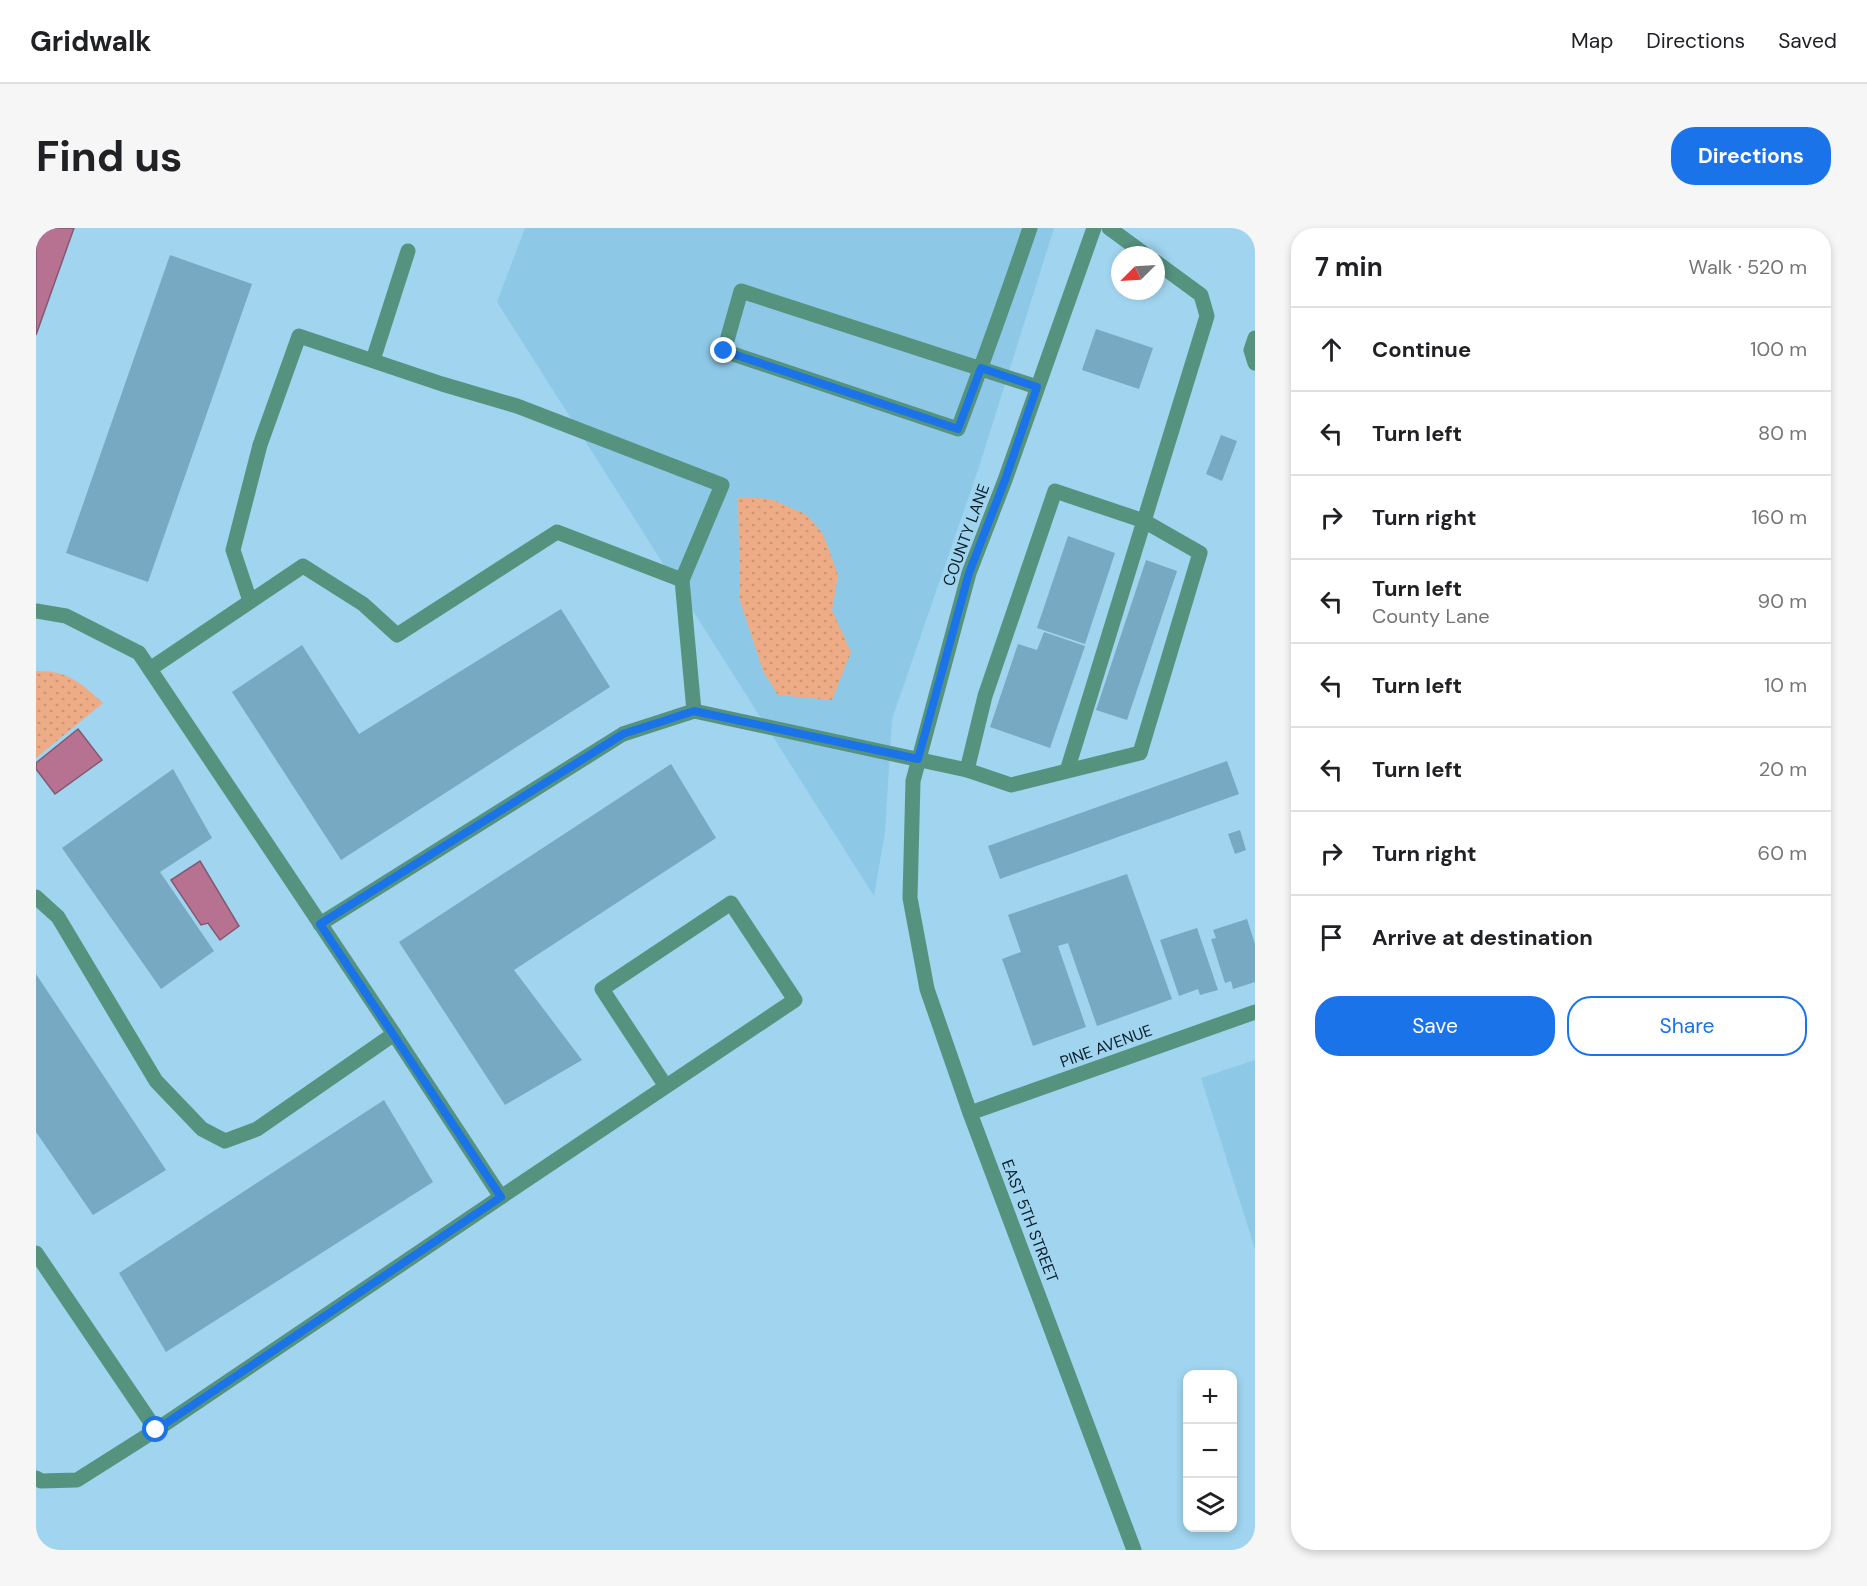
<!DOCTYPE html>
<meta charset="utf-8">
<style>
body{margin:0;font-family:"DM Sans",sans-serif;background:#f6f6f6;color:#202124}
.controls{position:absolute;right:18px;bottom:18px;display:grid;overflow:hidden;border-radius:12px;box-shadow:0 3px 9px #0003}
.controls button{width:54px;height:54px;display:grid;place-items:center;padding:0;border:0;border-bottom:2px solid #e0e0e0;background:#fff;color:#202124;font:30px sans-serif}
.compass{position:absolute;left:1075px;top:18px;width:54px;height:54px;border-radius:50%;background:#fff;box-shadow:0 3px 9px #0003;rotate:246deg}
.stop{position:absolute;width:18px;height:18px;margin:-14px;border:4px solid #1a73e8;border-radius:50%;background:#fff}
.stop.end{background:#1a73e8;border-color:#fff;box-shadow:0 2px 6px #0008}
.list{margin:0;padding:0;list-style:none}
h2{display:flex;justify-content:space-between;align-items:center;height:78px;margin:0;padding:0 24px;font-size:26px}
h2 small{font-size:20px;font-weight:400;color:#757577}
.list li{display:grid;grid-template-columns:39px 1fr auto;gap:18px;align-items:center;box-sizing:border-box;height:84px;padding:0 24px;border-top:2px solid #e0e0e0}
.list b{display:block;font-size:22px;white-space:nowrap}
.list p{margin:0;font-size:20px;white-space:nowrap;color:#757577}
.list em{font-size:20px;font-style:normal;color:#757577}
.actions{display:flex;gap:12px;padding:18px 24px}
.actions a{flex:1;padding:14px 0;border:2px solid #1a73e8;border-radius:24px;text-align:center;font-size:21px;color:#1a73e8}
.actions .main{background:#1a73e8;color:#fff}
.icon{flex:none;width:33px;height:33px;fill:none;stroke:currentColor;stroke-width:2;stroke-linecap:round;stroke-linejoin:round}
.map{position:relative;flex:none;width:1219px;height:1322px;overflow:hidden;border-radius:24px}
header{display:flex;align-items:center;gap:36px;box-sizing:border-box;height:84px;padding:0 30px;background:#fff;border-bottom:2px solid #e0e0e0}
header strong{font-size:28px}
nav{display:flex;gap:33px;margin-inline-start:auto;font-size:21px}
.intro{display:flex;align-items:center;justify-content:space-between;box-sizing:border-box;height:144px;padding:0 36px}
h1{margin:0;font-size:42px}
.button{padding:15px 27px;border-radius:24px;background:#1a73e8;color:#fff;font-size:21px;font-weight:700}
main{display:flex;gap:36px;padding:0 36px}
aside{flex:1;background:#fff;border-radius:24px;box-shadow:0 3px 9px #0003}
.map>svg:first-child{display:block}
</style>
<header>
<strong>Gridwalk</strong>
<nav><a>Map</a><a>Directions</a><a>Saved</a></nav>
</header>
<div class="intro"><h1>Find us</h1><a class="button">Directions</a></div>
<main>
<div class="map">
<svg width="1219" height="1322" viewBox="0 0 1219 1322">
<defs>
<pattern id="park-dots" width="8" height="8" patternUnits="userSpaceOnUse" patternTransform="scale(1.5)"><rect width="8" height="8" fill="#eeac86"/><path d="M2 2h.1M6 6h.1" fill="none" stroke="#cb9474" stroke-width="1.8" stroke-linecap="round"/></pattern>
</defs>
<rect width="100%" height="100%" fill="#a0d4ef"/>
<g fill="#8dc8e7">
<polygon points="489,0 1018,0 943,239 856,491 849,604 838,668 461,74"/>
<polygon points="1219,832 1219,1021 1165,850"/>
</g>
<g fill="url(#park-dots)">
<polygon points="702,269 735,271 771,287 787,306 802,347 796,382 815,424 796,472 742,467 727,443 704,373"/>
<path d="M0,443C31,442 45,455 67,475L0,530Z"/>
</g>
<g fill="#b77292" stroke="#835972" stroke-width="1.5">
<polygon points="0,0 38,0 0,107"/>
<polygon points="42,501 66,532 19,566 0,541 0,535"/>
<polygon points="164,633 203,698 184,712 172,695 165,697 135,652"/>
</g>
<g fill="#77a9c3">
<polygon points="134,27 216,56 112,354 30,325"/>
<polygon points="1060,101 1117,120 1103,161 1046,142"/>
<polygon points="1185,207 1201,213 1186,253 1170,246"/>
<polygon points="1032,308 1079,325 1049,416 1001,400"/>
<polygon points="1110,332 1141,343 1091,492 1060,482"/>
<polygon points="525,381 574,459 305,632 196,464 266,417 323,506"/>
<polygon points="1008,404 1049,418 1014,520 954,499 982,416 1001,422"/>
<polygon points="1191,533 1203,566 964,651 952,618"/>
<polygon points="635,536 680,610 478,742 546,832 469,877 363,714"/>
<polygon points="137,541 176,610 124,644 178,723 125,761 26,620"/>
<polygon points="1204,602 1210,622 1199,626 1192,606"/>
<polygon points="1091,646 1136,771 1061,798 1032,715 1022,718 1050,799 997,818 966,731 985,724 972,687"/>
<polygon points="1211,691 1219,716 1219,754 1197,761 1195,753 1189,755 1175,711 1180,710 1177,702"/>
<polygon points="1161,700 1182,762 1164,767 1162,761 1143,768 1124,712"/>
<polygon points="0,746 130,942 57,987 0,904"/>
<polygon points="348,872 397,954 130,1124 83,1045"/>
</g>
<g fill="none" stroke-linecap="round" stroke-linejoin="round">
<g stroke="#56937f" stroke-width="15">
<path d="M994,0C971,68 947,134 922,201L688,123L705,63L1001,159"/>
<polyline points="1073,0 1110,27"/>
<polyline points="1219,110 1215,122 1219,135"/>
<polyline points="337,132 372,23"/>
<polyline points="214,373 197,322 224,217 263,108 406,156 481,178 686,257 646,352 658,483 931,542 975,557 1104,525 1164,325 1108,293 1031,543"/>
<polyline points="0,383 30,388 103,425 358,806 221,901 189,913 166,901 120,853 22,689 0,669"/>
<polyline points="114,441 267,338 327,376 361,407 521,304 646,352"/>
<polyline points="931,542 949,468 1019,263 1108,293 1171,88 1165,67 1120,34"/>
<polyline points="284,696 587,506 658,483"/>
<polyline points="465,969 759,772 695,675 566,761 629,857"/>
<polyline points="0,1025 120,1202 41,1252 5,1253 0,1250"/>
<polyline points="120,1202 465,969 358,806"/>
</g>
<g stroke="#56937f" stroke-width="15">
<polyline points="1058,0 969,252 933,345 877,553 874,670 891,761 934,885 1098,1322"/>
<polyline points="934,885 1219,784"/>
</g>
</g>
<g fill="none" stroke-linecap="round" stroke-linejoin="round">
<polyline stroke="#1a73e8" stroke-width="8" points="120,1202 465,969 284,696 587,506 658,483 882,531 933,345 969,252 1001,159 945,140 922,201 688,123"/>
</g>
<g text-anchor="middle" dominant-baseline="central" stroke-width="5" stroke-linejoin="round" paint-order="stroke">
<g font-size="16" fill="#091e28" stroke="#a0d4ef">
<text transform="translate(930 307) rotate(-70)">COUNTY LANE</text>
<text transform="translate(1070 818) rotate(-20)">PINE AVENUE</text>
<text transform="translate(994 993) rotate(69)">EAST 5TH STREET</text>
</g>
</g>
</svg>
<div class="controls">
<button>+</button>
<button>−</button>
<button><svg class="icon" aria-label="layers" viewBox="0 0 24 24"><path d="M12 4l9 5-9 5-9-5zM3 14l9 5 9-5"/></svg></button>
</div>
<svg class="compass" viewBox="-18 -18 36 36"><path d="M0-13l5 13h-10z" fill="#e53935"/><path d="M0 13l5-13h-10z" fill="#757577"/></svg>
<div class="stop" style="left:120px;top:1202px"></div>
<div class="stop end" style="left:688px;top:123px"></div>
</div>
<aside>
<h2>7 min<small>Walk · 520 m</small></h2>
<ul class="list">
<li><svg class="icon" aria-label="ahead" viewBox="0 0 24 24"><path d="M12 20V5M6 11l6-6 6 6"/></svg><div><b>Continue</b></div><em>100 m</em></li>
<li><svg class="icon" aria-label="left" viewBox="0 0 24 24"><path d="M17 20v-9H6M10 6l-5 5 5 5"/></svg><div><b>Turn left</b></div><em>80 m</em></li>
<li><svg class="icon" aria-label="right" viewBox="0 0 24 24"><path d="M7 20v-9h11M14 6l5 5-5 5"/></svg><div><b>Turn right</b></div><em>160 m</em></li>
<li><svg class="icon" aria-label="left" viewBox="0 0 24 24"><path d="M17 20v-9H6M10 6l-5 5 5 5"/></svg><div><b>Turn left</b><p>County Lane</p></div><em>90 m</em></li>
<li><svg class="icon" aria-label="left" viewBox="0 0 24 24"><path d="M17 20v-9H6M10 6l-5 5 5 5"/></svg><div><b>Turn left</b></div><em>10 m</em></li>
<li><svg class="icon" aria-label="left" viewBox="0 0 24 24"><path d="M17 20v-9H6M10 6l-5 5 5 5"/></svg><div><b>Turn left</b></div><em>20 m</em></li>
<li><svg class="icon" aria-label="right" viewBox="0 0 24 24"><path d="M7 20v-9h11M14 6l5 5-5 5"/></svg><div><b>Turn right</b></div><em>60 m</em></li>
<li><svg class="icon" aria-label="arrive" viewBox="0 0 24 24"><path d="M6 21V4h12l-3 4 3 4H6"/></svg><div><b>Arrive at destination</b></div></li>
</ul>
<div class="actions"><a class="main">Save</a><a>Share</a></div>
</aside>
</main>
